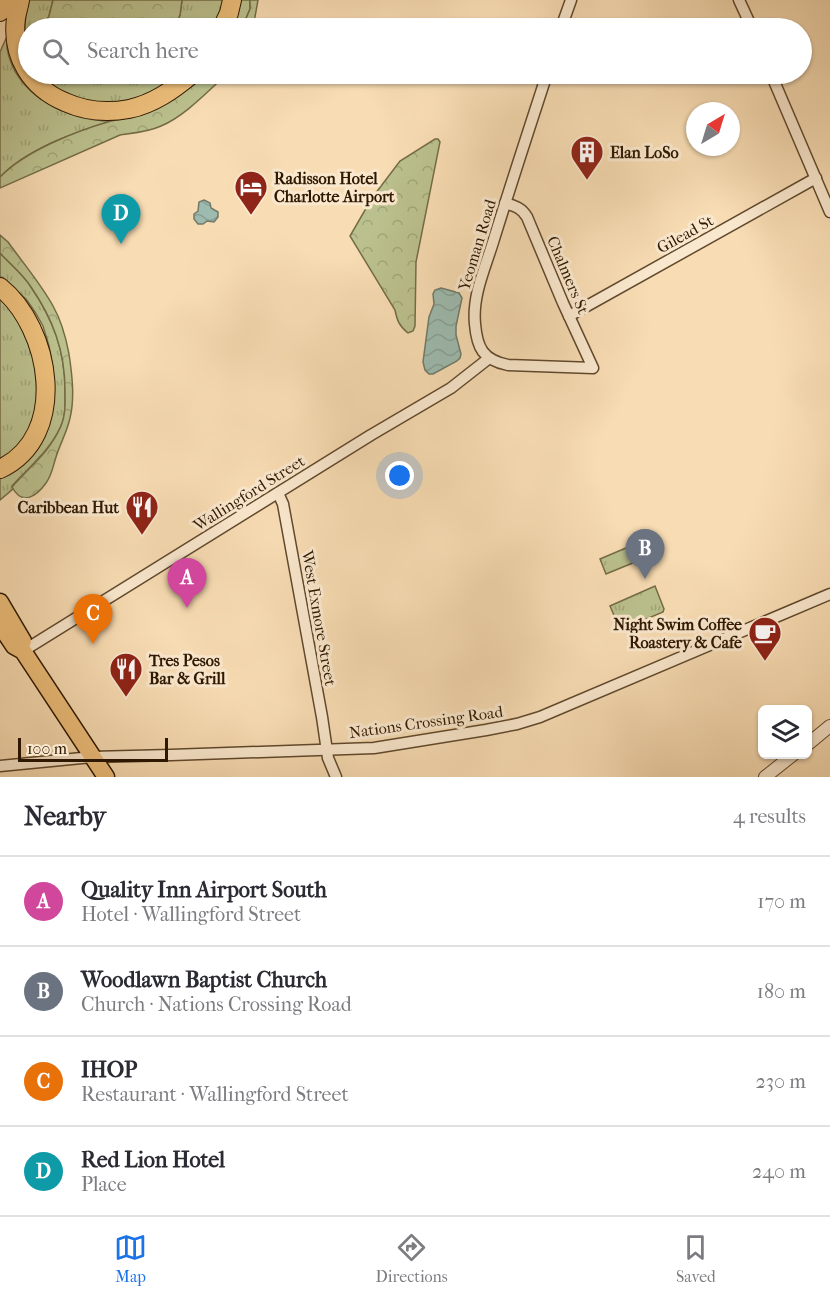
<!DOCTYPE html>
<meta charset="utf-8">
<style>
body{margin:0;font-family:"IM FELL French Canon",serif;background:#f7f7f7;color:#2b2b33}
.controls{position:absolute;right:18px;bottom:18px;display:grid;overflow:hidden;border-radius:9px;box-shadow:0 2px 4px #0004}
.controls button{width:54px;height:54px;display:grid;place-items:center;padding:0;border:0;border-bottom:2px solid #e1e1e2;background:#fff;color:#2b2b33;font:30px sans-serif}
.compass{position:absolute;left:686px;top:102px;width:54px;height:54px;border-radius:50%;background:#fff;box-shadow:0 2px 4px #0004;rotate:38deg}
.scale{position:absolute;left:18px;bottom:15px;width:150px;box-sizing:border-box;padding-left:6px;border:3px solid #2e1800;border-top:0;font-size:16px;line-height:21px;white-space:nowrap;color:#2e1800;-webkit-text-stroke:4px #fae8ce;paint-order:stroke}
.you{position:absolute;left:400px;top:476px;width:21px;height:21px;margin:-15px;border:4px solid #fff;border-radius:50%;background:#1a73e8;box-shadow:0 0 0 9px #1a73e833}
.badge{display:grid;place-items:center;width:39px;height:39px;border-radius:50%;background:#1a73e8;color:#fff;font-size:20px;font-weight:700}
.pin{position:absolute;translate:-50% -50px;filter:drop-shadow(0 2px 3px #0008)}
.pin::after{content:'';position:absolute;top:32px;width:21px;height:18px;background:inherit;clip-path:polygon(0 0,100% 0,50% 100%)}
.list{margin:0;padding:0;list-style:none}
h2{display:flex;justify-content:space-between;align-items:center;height:78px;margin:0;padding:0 24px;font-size:26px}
h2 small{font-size:20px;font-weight:400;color:#7c7c81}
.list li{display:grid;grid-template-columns:39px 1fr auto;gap:18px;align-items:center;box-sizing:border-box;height:90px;padding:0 24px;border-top:2px solid #e1e1e2}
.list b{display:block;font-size:22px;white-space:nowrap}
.list p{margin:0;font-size:20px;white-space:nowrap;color:#7c7c81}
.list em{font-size:20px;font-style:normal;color:#7c7c81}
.icon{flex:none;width:33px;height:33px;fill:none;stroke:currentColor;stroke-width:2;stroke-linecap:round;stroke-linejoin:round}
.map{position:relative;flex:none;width:830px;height:777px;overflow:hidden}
.search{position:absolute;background:#fff;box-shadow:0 2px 4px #0004;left:18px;right:18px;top:18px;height:66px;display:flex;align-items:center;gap:15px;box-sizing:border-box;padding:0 21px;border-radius:33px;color:#7c7c81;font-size:22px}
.sheet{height:438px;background:#fff}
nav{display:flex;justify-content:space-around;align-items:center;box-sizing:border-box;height:84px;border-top:2px solid #e1e1e2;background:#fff;font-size:16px;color:#7c7c81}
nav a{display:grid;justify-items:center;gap:3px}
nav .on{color:#1a73e8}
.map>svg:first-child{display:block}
</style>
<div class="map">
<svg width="830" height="777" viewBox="0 0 830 777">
<defs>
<pattern id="grass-tufts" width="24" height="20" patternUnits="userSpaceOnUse" patternTransform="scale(1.5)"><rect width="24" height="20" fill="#bbc18e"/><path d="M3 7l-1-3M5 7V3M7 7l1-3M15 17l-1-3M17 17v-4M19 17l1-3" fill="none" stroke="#a1a579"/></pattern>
<pattern id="forest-crowns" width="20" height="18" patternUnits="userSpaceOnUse" patternTransform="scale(1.5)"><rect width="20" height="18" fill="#bbc18e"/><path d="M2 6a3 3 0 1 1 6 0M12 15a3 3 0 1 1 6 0" fill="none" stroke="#a1a579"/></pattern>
<pattern id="water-waves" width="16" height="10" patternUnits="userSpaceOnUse" patternTransform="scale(1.5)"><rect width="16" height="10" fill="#9dbbaf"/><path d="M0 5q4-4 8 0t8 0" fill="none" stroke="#88a095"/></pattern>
</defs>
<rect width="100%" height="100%" fill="#f8dcb3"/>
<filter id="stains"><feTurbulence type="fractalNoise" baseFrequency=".00333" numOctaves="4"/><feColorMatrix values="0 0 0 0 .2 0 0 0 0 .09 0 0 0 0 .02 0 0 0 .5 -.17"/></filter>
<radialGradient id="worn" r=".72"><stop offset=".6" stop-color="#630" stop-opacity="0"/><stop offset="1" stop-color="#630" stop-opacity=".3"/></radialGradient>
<g fill="url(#grass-tufts)" stroke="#746c47" stroke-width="1.5">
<path d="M29,0H53L49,16L43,27L44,28H28V55C23,36 24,19 29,0Z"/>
<polygon points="182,0 225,0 215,28 174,28 180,15"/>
<polygon points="240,0 250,0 250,9 242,28 230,28"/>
<path d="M8,34C7,38 7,44 7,48C15,95 68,121 111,121C73,134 29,147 0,177V52Z"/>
<polygon points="39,74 85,74 93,79 114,78 116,74 182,74 153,93 120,103 90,102 55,90"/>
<path d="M0,253C10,264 23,274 31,287C53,319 65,351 65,390C65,402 66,415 61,426C49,452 30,466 12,486L13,489L0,500V478L44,437L52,413L54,395L53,369L49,346L43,326L35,312L26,299L0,276Z"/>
<polygon points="0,293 6,298 36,354 37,410 22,445 0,461"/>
<polygon points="633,545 640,560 606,574 600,559"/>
<polygon points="655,586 664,609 663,612 623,629 619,627 610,606"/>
</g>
<g fill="url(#forest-crowns)" stroke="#746c47" stroke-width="1.5">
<polygon points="53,0 182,0 180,15 174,28 44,28 43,27 49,16"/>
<polygon points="250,0 258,0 253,28 242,28 250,9"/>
<path d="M210,74H227C208,91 185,116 161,126C148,132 134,133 120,135L0,188V177C25,151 76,131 111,121C121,118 132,118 143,114C168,106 188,87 210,74Z"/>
<path d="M435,139H438L440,142L416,262L415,326L413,331L408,333C399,326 397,320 395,310L350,236L372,198L400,161Z"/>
<path d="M0,235L8,242C23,263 41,284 53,306C61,320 66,338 69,354C72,374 75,398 70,418C67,432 60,444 56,457C53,466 52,475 46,483C36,497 22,506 12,487C30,466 49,453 61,426C66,415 65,402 65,390C65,351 53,319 31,287C23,274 10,264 0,253Z"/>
</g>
<g fill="url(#water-waves)" stroke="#717a69" stroke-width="1.5">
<polygon points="204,200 210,203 211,208 218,212 218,217 214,222 207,221 203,224 198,224 194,219 194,214 198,211 199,202"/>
<polygon points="441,288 459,293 462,298 456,326 456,335 461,354 460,358 457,361 433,374 429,374 425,370 423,362 429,317 434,304 433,294 435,290"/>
</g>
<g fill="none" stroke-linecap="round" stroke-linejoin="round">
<g stroke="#60492d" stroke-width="13">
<g id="minor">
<polyline points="739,0 752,28"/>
<polyline points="561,28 571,0"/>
<polyline points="771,74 830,212"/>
<path d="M505,203C515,206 522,208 527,217L563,303L593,368L508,365C483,360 477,348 475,324C472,295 486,266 494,239C511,184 529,129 547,74"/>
<polyline points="569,316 816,178"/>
<polyline points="278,493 283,504 322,717 328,758 336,777"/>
<polyline points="23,651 371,435 451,388 488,359"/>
<polyline points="0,766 92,757 171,755 374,748 486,730 517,724 540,717 830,594"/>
</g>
</g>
<g stroke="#60492d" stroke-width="14">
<g id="tertiary">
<polyline points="808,744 830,726"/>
<polyline points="765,777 794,754"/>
</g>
</g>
<g stroke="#2e1800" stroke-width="19">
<g id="primary">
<polyline points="0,602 23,641"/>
<polyline points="0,625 14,646 23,651 106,777"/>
</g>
</g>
<g stroke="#2e1800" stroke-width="20">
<g id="motorway">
<path d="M20,0C19,6 17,12 16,18C11,56 31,88 65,102C85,111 108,113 129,109C153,104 173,90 192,74"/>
<polyline points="0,12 5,0"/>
<polyline points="222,28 229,13 232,0"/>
<path d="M0,287C51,328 70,436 0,469"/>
</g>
</g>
<use href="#minor" stroke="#fae8ce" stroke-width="10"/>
<use href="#tertiary" stroke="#fae8ce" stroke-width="12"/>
<use href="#primary" stroke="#ecbe7a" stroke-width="16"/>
<use href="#motorway" stroke="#ecbe7a" stroke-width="18"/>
</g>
<defs>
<g id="building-pin" transform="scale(1.725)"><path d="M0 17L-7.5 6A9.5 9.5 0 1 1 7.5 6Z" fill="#8f2418" stroke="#fae8ce"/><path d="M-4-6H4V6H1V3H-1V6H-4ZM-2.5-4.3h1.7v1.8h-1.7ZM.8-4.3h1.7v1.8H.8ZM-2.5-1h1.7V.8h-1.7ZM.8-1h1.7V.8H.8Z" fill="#fff"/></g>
<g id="hotel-pin" transform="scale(1.725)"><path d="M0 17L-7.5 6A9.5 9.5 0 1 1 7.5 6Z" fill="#8f2418" stroke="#fae8ce"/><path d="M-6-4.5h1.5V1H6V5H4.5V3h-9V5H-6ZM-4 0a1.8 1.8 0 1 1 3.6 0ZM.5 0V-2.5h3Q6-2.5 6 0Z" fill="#fff"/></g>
<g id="restaurant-pin" transform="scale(1.725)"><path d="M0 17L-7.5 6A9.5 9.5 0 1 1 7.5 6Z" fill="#8f2418" stroke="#fae8ce"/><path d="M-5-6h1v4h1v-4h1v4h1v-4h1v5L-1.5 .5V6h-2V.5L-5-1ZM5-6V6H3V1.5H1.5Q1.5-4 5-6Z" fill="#fff"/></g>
<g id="cafe-pin" transform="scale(1.725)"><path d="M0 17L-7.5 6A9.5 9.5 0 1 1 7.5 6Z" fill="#8f2418" stroke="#fae8ce"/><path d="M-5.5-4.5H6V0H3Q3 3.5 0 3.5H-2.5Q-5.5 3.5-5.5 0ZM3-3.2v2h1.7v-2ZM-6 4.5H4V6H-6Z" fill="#fff"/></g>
</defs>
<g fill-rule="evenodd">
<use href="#building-pin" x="587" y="152"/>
<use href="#hotel-pin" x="251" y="187"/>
<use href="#restaurant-pin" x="142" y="507"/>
<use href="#cafe-pin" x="765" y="633"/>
<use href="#restaurant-pin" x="126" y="669"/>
</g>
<g text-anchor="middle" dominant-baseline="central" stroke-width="6" stroke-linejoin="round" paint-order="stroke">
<g font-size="16" font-weight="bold" fill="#2e1800" stroke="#fae8ce" text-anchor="start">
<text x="610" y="152">Elan LoSo</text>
<text x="274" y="178">Radisson Hotel<tspan x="274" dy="18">Charlotte Airport</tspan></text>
<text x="119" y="507" text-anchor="end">Caribbean Hut</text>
<text x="742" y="624" text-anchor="end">Night Swim Coffee<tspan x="742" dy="18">Roastery &amp; Cafe</tspan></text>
<text x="149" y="660">Tres Pesos<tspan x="149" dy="18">Bar &amp; Grill</tspan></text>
</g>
<g font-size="16" fill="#2e1800" stroke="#fae8ce">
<text transform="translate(685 234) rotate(-29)">Gilead St</text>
<text transform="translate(477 245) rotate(-73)">Yeoman Road</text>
<text transform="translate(568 275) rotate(67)">Chalmers St</text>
<text transform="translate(249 493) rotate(-32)">Wallingford Street</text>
<text transform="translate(319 618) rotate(80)">West Exmore Street</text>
<text transform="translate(426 722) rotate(-8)">Nations Crossing Road</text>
</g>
</g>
<rect width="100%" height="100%" filter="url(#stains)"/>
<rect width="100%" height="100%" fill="url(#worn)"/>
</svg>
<div class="controls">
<button><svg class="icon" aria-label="layers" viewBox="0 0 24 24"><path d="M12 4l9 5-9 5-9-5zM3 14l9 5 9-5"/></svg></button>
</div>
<svg class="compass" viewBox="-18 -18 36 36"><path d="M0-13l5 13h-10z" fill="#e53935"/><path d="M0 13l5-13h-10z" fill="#7c7c81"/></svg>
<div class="scale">100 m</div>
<div class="you"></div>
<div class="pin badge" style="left:187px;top:608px;background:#d1479c">A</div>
<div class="pin badge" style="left:645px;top:579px;background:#6b7280">B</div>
<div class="pin badge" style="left:93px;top:644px;background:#e8710a">C</div>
<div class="pin badge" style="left:121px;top:244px;background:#0f9aa8">D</div>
<div class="search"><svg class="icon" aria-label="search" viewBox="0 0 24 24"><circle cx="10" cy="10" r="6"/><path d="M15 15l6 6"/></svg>Search here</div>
</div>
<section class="sheet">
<h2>Nearby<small>4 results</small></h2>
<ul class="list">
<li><span class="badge" style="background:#d1479c">A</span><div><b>Quality Inn Airport South</b><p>Hotel · Wallingford Street</p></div><em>170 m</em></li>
<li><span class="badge" style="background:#6b7280">B</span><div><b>Woodlawn Baptist Church</b><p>Church · Nations Crossing Road</p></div><em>180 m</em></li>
<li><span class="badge" style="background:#e8710a">C</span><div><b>IHOP</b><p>Restaurant · Wallingford Street</p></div><em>230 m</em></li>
<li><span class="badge" style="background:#0f9aa8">D</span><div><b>Red Lion Hotel</b><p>Place</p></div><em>240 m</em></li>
</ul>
</section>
<nav>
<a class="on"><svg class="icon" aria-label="map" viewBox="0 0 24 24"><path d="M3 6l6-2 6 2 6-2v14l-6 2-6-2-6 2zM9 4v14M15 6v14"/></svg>Map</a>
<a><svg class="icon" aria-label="directions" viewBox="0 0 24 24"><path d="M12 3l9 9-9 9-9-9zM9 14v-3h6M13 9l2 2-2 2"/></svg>Directions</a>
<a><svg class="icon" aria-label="saved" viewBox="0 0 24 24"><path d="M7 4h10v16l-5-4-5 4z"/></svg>Saved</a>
</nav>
